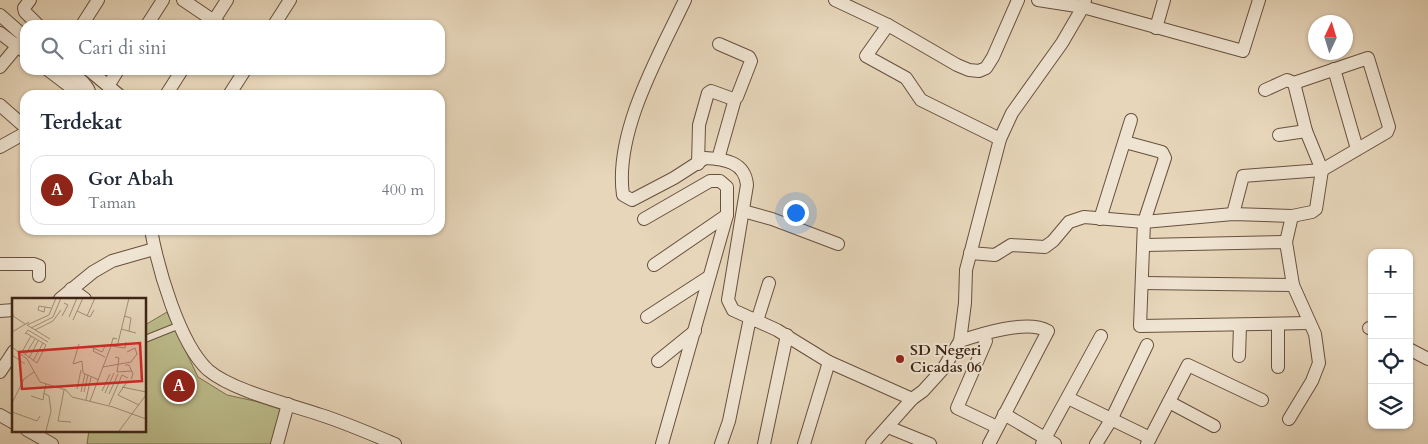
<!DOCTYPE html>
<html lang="id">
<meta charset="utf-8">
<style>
body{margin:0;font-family:Cardo,serif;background:#f6f6f7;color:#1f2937}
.controls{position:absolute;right:15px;bottom:15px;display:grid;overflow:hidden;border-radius:10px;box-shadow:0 1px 4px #0004}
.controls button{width:45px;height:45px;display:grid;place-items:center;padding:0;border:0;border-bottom:1px solid #e0e1e3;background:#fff;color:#1f2937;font:25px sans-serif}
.compass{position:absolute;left:1308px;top:15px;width:45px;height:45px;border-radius:50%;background:#fff;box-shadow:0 1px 4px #0004;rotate:4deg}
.you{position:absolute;left:795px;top:212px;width:18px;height:18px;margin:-12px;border:4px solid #fff;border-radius:50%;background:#1a73e8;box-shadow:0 0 0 8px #1a73e833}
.badge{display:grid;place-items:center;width:32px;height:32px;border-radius:50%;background:#8f2418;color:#fff;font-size:16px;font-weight:700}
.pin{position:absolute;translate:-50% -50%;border:2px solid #fff;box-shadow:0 1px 5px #0006}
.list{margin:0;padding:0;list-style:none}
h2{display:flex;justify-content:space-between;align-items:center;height:65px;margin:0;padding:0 20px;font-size:21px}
h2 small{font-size:16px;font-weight:400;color:#747a83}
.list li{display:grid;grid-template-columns:32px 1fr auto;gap:15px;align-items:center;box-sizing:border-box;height:70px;margin:0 10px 10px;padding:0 10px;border:1px solid #e0e1e3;border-radius:15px}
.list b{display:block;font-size:19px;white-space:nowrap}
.list p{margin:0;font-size:16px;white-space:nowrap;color:#747a83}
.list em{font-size:16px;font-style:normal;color:#747a83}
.icon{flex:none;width:28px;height:28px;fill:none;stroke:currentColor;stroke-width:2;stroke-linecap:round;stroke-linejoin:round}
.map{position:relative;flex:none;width:1428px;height:444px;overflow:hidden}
.search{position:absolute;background:#fff;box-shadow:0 1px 4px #0004;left:20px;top:20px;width:425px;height:55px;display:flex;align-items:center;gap:12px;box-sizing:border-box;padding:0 18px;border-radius:15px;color:#747a83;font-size:19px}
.panel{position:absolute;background:#fff;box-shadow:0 1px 4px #0004;left:20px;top:90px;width:425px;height:145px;border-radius:15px}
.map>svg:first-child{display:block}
</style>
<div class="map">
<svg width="1428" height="444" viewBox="0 0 1428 444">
<rect width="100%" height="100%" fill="#e7d6ba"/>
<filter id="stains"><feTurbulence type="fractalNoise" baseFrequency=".004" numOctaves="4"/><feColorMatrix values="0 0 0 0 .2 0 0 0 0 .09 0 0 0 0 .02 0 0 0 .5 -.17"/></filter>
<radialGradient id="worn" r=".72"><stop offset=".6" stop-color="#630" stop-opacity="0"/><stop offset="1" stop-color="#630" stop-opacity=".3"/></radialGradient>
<polygon fill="#bcbc8b" stroke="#7d7050" points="167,312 198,377 227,395 282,407 272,444 87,444 89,430 145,430 145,325"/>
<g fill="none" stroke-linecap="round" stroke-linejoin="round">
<g stroke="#68503f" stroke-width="8">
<polyline id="service" points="145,339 180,325"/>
</g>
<g stroke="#68503f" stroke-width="14">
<g id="minor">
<polyline points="30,0 24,8 25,12 38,25"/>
<polyline points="183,0 220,25"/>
<path d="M685,0C659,55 614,132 623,195L632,200L674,178L705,158C725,159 745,162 747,185L728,300L733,310L777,330L829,362L912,399"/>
<polyline points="835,0 888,25 957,65 969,70 979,71 986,68 993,57 1018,0"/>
<polyline points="1038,0 1083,7 1085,0"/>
<polyline points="0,15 25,37"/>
<polyline points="82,25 98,0"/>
<polyline points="147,25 163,0"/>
<polyline points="211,25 227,0"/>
<polyline points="274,25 290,0"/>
<polyline points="888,25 866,56 906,78 921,100 1000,139"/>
<polyline points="1156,28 1164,0"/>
<polyline points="0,33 25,52"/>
<polyline points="0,67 25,37"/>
<polyline points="1334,69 1357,149"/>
<polyline points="48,70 77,92"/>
<path d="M67,70C76,77 88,83 90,95"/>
<polyline points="89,70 119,95"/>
<polyline points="108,86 118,70"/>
<polyline points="166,95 182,70"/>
<polyline points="229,95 245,70"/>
<polyline points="0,105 25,127"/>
<polyline points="1279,135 1306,131"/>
<polyline points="1125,142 1162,152 1165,158 1144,222 1140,326 1309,323"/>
<polyline points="0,147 25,133"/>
<polyline points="718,159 735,99"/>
<polyline points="698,164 699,125 708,93 711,91 733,99 737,97 751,61 749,57 719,44"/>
<polyline points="743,211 772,219 838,244"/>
<polyline points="1233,214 1243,176 1322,170 1387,132 1389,127 1368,58 1294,83 1287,80 1265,90"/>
<polyline points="644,219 710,181 720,181 727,187 727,215 662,444"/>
<polyline points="1100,219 1131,120"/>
<path d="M151,230C158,268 179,343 208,370C233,391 289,404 321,415C346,423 371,434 395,444"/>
<polyline points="1286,242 1292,216"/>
<polyline points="1145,245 1286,242 1293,285 1315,334 1319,363 1312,381 1289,419"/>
<polyline points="970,253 995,255 1011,245 1045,247 1053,241 1069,222 1084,217 1144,222 1233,214 1292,216 1312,212 1316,209 1322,170 1306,131 1294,83"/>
<polyline points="0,264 34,264 39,266 39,276"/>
<polyline points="654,265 727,215"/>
<polyline points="1143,283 1293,285"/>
<polyline points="71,289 85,299"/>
<polyline points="60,299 93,272 112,261 154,249"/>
<polyline points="0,311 14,310"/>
<polyline points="647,317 707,278"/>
<polyline points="757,321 769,283"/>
<polyline points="1278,325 1278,367"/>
<polyline points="1369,328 1372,329"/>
<path d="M960,341C981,334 1027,319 1048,331L989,444"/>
<polyline points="986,341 957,408 997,427"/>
<polyline points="1409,349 1428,359"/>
<polyline points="1239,356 1240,326"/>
<polyline points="658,361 695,331"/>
<polyline points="0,372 14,351"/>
<polyline points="1068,398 1150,438"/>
<polyline points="1169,402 1214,426"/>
<polyline points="1004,414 1055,444"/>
<polyline points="0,415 14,423"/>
<polyline points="888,427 930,444"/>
<polyline points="27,430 52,444"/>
<polyline points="277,444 288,404"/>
<polyline points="721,444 729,421 750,318"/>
<polyline points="764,444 787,335"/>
<polyline points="804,444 829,362"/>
<polyline points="872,444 912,399 923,391 943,369 960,341 965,303 966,270 1000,139 1012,113 1062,43 1083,7 1243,51 1259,0"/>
<polyline points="1042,444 1101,336"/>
<polyline points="1096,444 1111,420 1147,345"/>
<polyline points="1147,444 1188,365 1262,400"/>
</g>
</g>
<use href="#service" stroke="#efe4d2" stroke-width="6"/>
<use href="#minor" stroke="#efe4d2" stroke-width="12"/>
</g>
<circle fill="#8f2418" stroke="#efe4d2" stroke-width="2" cx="900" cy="359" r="5"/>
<g text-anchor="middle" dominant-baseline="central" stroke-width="4" stroke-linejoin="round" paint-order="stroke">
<g font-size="15" font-weight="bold" fill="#3e2416" stroke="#efe4d2" text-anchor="start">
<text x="910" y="350">SD Negeri<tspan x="910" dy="17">Cicadas 06</tspan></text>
</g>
</g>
<g transform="translate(12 298)">
<rect width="134" height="134" fill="#e7d6ba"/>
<path fill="none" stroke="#a38f78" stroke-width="1" d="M0,9L1,18L13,26M33,9L32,14L26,12L27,8L39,10M65,13L78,19L82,12M50,18L56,7L52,5M75,18L83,0M112,18L119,20L117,33M57,19L65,0M61,22L71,0M19,30L41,19L49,0M109,31L124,35M23,32L41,23L49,12M0,34L17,24M13,36L14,35L24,41L31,45L34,47L25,65L10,54L19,38M13,36L16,32L36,44M38,41L15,27L37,17L44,0M67,46L61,66L70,63L71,75L87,82M77,48L90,54L93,48H99L101,40L105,41M0,49L15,61L28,84L54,92L60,99L101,109L134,121M105,49L117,0M82,50L81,53L93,59M0,57L13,66M13,57L23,41M103,59L107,60L105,74L120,73M17,60L26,43M21,63L31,45M113,67H117L121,76L119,81M91,69L119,64L125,56L123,50L115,54M115,84L106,97L127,107M34,86L32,95L37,98L39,113L34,133M110,89L134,94M65,91L69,72M52,92L46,123L59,124M90,93L98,76M69,94L73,76M72,94L76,77M93,95L102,75M97,96L106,76M19,98L31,102L32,95M74,102L79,79M1,103L12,81L22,74M78,103L99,48L113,50L114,44M97,107L110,77L116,80M0,114L25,123L28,118M107,133L134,97"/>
<path fill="#d62828" fill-opacity="0.15" stroke="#d62828" stroke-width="2.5" d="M128,45L130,83L10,91L7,54Z"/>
<rect width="134" height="134" fill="none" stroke="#3e2416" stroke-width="2.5"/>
</g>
<rect width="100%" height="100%" filter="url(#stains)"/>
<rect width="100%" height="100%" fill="url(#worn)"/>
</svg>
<div class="controls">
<button>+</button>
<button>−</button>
<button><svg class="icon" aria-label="locate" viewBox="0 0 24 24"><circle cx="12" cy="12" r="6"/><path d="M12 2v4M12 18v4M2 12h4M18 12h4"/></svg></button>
<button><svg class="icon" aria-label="layers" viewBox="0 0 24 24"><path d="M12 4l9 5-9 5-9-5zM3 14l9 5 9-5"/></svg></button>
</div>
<svg class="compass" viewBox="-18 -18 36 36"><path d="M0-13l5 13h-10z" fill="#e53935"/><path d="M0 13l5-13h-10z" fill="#747a83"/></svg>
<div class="you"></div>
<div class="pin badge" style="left:179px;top:386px">A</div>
<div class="search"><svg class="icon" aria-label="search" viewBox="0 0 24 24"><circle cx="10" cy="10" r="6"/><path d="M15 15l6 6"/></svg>Cari di sini</div>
<section class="panel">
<h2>Terdekat<small></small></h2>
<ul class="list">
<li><span class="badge">A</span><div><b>Gor Abah</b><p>Taman</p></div><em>400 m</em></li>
</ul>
</section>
</div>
